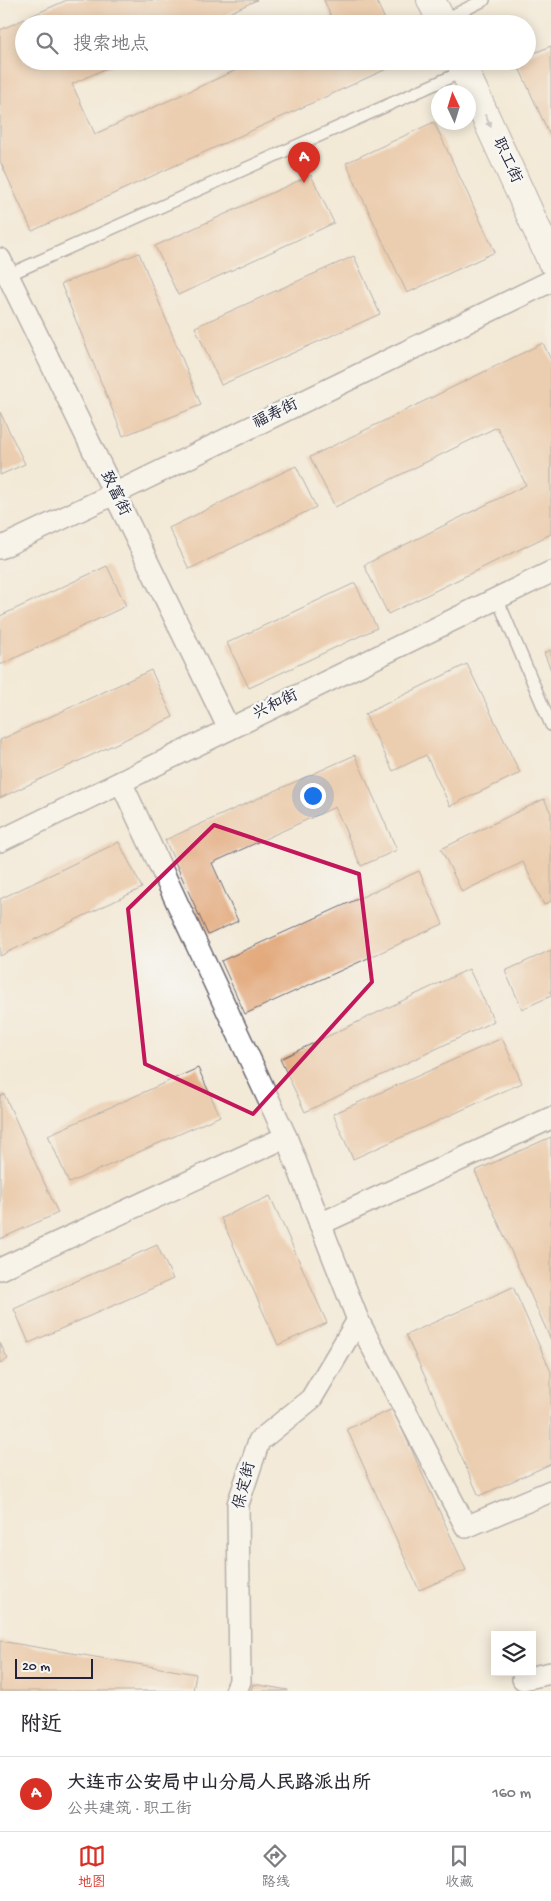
<!DOCTYPE html>
<html lang="zh">
<meta charset="utf-8">
<style>
body{margin:0;font-family:"Gochi Hand","LXGW WenKai TC",sans-serif;background:#f7f7f7;color:#2b2b33}
.controls{position:absolute;right:15px;bottom:15px;display:grid;overflow:hidden;border-radius:0px;box-shadow:0 2px 12px #0003}
.controls button{width:45px;height:45px;display:grid;place-items:center;padding:0;border:0;border-bottom:1px solid #e1e1e2;background:#fff;color:#2b2b33;font:25px sans-serif}
.compass{position:absolute;left:431px;top:85px;width:45px;height:45px;border-radius:50%;background:#fff;box-shadow:0 2px 12px #0003;rotate:356deg}
.scale{position:absolute;left:15px;bottom:12px;width:78px;box-sizing:border-box;padding-left:5px;border:2px solid #22223b;border-top:0;font-size:14px;line-height:18px;white-space:nowrap;color:#22223b;-webkit-text-stroke:4px #f6f6f2;paint-order:stroke}
.you{position:absolute;left:312px;top:795px;width:18px;height:18px;margin:-12px;border:4px solid #fff;border-radius:50%;background:#1a73e8;box-shadow:0 0 0 8px #1a73e833}
.badge{display:grid;place-items:center;width:32px;height:32px;border-radius:50%;background:#d93025;color:#fff;font-size:16px;font-weight:700}
.pin{position:absolute;translate:-50% -41px;filter:drop-shadow(0 1px 2px #0008)}
.pin::after{content:'';position:absolute;top:26px;width:18px;height:15px;background:inherit;clip-path:polygon(0 0,100% 0,50% 100%)}
.list{margin:0;padding:0;list-style:none}
h2{display:flex;justify-content:space-between;align-items:center;height:65px;margin:0;padding:0 20px;font-size:21px}
h2 small{font-size:16px;font-weight:400;color:#7c7c81}
.list li{display:grid;grid-template-columns:32px 1fr auto;gap:15px;align-items:center;box-sizing:border-box;height:75px;padding:0 20px;border-top:1px solid #e1e1e2}
.list b{display:block;font-size:19px;white-space:nowrap}
.list p{margin:0;font-size:16px;white-space:nowrap;color:#7c7c81}
.list em{font-size:16px;font-style:normal;color:#7c7c81}
.icon{flex:none;width:28px;height:28px;fill:none;stroke:currentColor;stroke-width:2;stroke-linecap:round;stroke-linejoin:round}
.map{position:relative;flex:none;width:551px;height:1691px;overflow:hidden}
.search{position:absolute;background:#fff;box-shadow:0 2px 12px #0003;left:15px;right:15px;top:15px;height:55px;display:flex;align-items:center;gap:12px;box-sizing:border-box;padding:0 18px;border-radius:28px;color:#7c7c81;font-size:19px}
.sheet{height:140px;background:#fff}
nav{display:flex;justify-content:space-around;align-items:center;box-sizing:border-box;height:70px;border-top:1px solid #e1e1e2;background:#fff;font-size:14px;color:#7c7c81}
nav a{display:grid;justify-items:center;gap:2px}
nav .on{color:#d93025}
.map>svg:first-child{display:block}
</style>
<div class="map">
<svg width="551" height="1691" viewBox="0 0 551 1691">
<rect width="100%" height="100%" fill="#f6f6f2"/>
<filter id="ink" filterUnits="userSpaceOnUse"><feTurbulence type="fractalNoise" baseFrequency=".02" numOctaves="2"/><feDisplacementMap in="SourceGraphic" scale="10" xChannelSelector="R" yChannelSelector="G"/><feConvolveMatrix kernelMatrix="1 2 1 2 8 2 1 2 1" color-interpolation-filters="sRGB"/></filter>
<filter id="wash" filterUnits="userSpaceOnUse"><feTurbulence type="fractalNoise" baseFrequency=".0096" numOctaves="4" result="noise"/><feDisplacementMap in="SourceGraphic" scale="20" xChannelSelector="R" yChannelSelector="G"/><feGaussianBlur stdDeviation="1.12" result="paint"/><feColorMatrix in="noise" values="0 0 0 0 0 0 0 0 0 0 0 0 0 0 0 0 0 1.4 0 .05"/><feComposite in="paint" operator="in"/></filter>
<g filter="url(#wash)">
<rect width="100%" height="100%" fill="#f3e9d7"/>
<g id="blocks">
<g fill="#e3aa7e">
<polygon points="67,0 257,0 205,24 24,24 24,61 122,61 72,84 95,134 256,61 404,61 32,231 0,161 0,30"/>
<polygon points="324,0 376,0 387,24 334,24"/>
<polygon points="551,46 551,138 516,61 527,61 527,56"/>
<polygon points="434,122 495,252 407,293 346,163"/>
<polygon points="311,175 334,223 178,295 155,246"/>
<polygon points="139,253 201,405 123,436 61,284"/>
<polygon points="354,256 380,314 221,385 195,327"/>
<polygon points="543,343 551,360 551,534 388,614 364,565 526,485 497,427 335,507 310,457"/>
<polygon points="0,412 25,464 0,475"/>
<polygon points="296,466 316,507 189,569 169,528"/>
<polygon points="107,566 126,606 0,665 0,616"/>
<polygon points="355,583 377,628 249,688 227,643"/>
<polygon points="551,650 551,670 544,653"/>
<polygon points="467,664 520,773 450,806 426,755 393,771 365,714"/>
<polygon points="151,670 173,717 0,798 0,740"/>
<polygon points="355,755 397,850 361,866 335,807 212,863 238,921 208,935 165,840"/>
<polygon points="544,799 551,813 551,901 544,905 523,862 462,892 441,849"/>
<polygon points="119,842 142,888 0,956 0,899"/>
<polygon points="419,871 443,924 245,1014 221,961"/>
<polygon points="551,950 551,996 522,1009 505,971"/>
<polygon points="469,969 494,1021 305,1112 280,1059"/>
<polygon points="502,1038 522,1083 353,1159 333,1114"/>
<polygon points="198,1068 220,1116 69,1183 48,1135"/>
<polygon points="4,1094 58,1213 0,1239 0,1096"/>
<polygon points="551,1137 551,1340 475,1171"/>
<polygon points="270,1196 327,1323 278,1345 221,1218"/>
<polygon points="157,1245 173,1279 29,1343 14,1309"/>
<polygon points="513,1287 551,1372 551,1464 479,1496 406,1335"/>
<polygon points="0,1343 8,1359 0,1363"/>
<polygon points="393,1409 466,1570 419,1590 347,1429"/>
<polygon points="0,1641 196,1674 193,1691 0,1691"/>
<polygon points="253,1684 288,1690 288,1691 251,1691"/>
</g>
</g>
</g>
<g filter="url(#ink)">
<use href="#blocks" fill-opacity="0" stroke="#6b6872" stroke-width="1"/>
<g fill="none" stroke-linecap="round" stroke-linejoin="round">
<g stroke="#6b6872" stroke-width="14">
<g id="service">
<polyline points="442,21 484,0"/>
<polyline points="8,275 464,71"/>
<polyline points="497,598 551,725"/>
</g>
</g>
<g stroke="#6b6872" stroke-width="24">
<g id="minor">
<polyline points="0,259 229,729"/>
<polyline points="0,548 114,494 551,281"/>
<polyline points="121,782 286,1137 358,1320 466,1527 551,1491"/>
<polyline points="0,841 551,572"/>
<polyline points="320,1224 551,1118"/>
<polyline points="0,1269 286,1137"/>
<polyline points="523,1679 551,1673"/>
<polyline points="236,1691 240,1681 238,1504 259,1441 311,1399 358,1320"/>
</g>
</g>
<g stroke="#6b6872" stroke-width="30">
<g id="tertiary">
<polyline points="431,0 443,24"/>
<polyline points="460,61 551,260"/>
</g>
</g>
<use href="#service" stroke="#fff" stroke-width="11"/>
<use href="#minor" stroke="#fff" stroke-width="21"/>
<use href="#tertiary" stroke="#fff" stroke-width="28"/>
</g>
<defs><path id="oneway-solid" d="M-6-.8H1V-3.2L6.5 0L1 3.2V.8H-6Z" transform="scale(1.25)"/></defs>
<use fill="#9c9ca7" href="#oneway-solid" transform="translate(488 121) rotate(65)"/>
</g>
<path d="M0 0H551V1691H0ZM214,825L359,874L372,982L253,1114L145,1064L128,909Z" fill="#f3e9d7" fill-opacity=".55" fill-rule="evenodd"/>
<path fill="none" stroke="#c2185b" stroke-width="4" stroke-linejoin="round" d="M214,825L359,874L372,982L253,1114L145,1064L128,909Z"/>
<g text-anchor="middle" dominant-baseline="central" stroke-width="5" stroke-linejoin="round" paint-order="stroke">
<g font-size="16" fill="#22223b" stroke="#f6f6f2">
<text transform="translate(506 161) rotate(65)">职工街</text>
<text transform="translate(276 415) rotate(-26)">福寿街</text>
<text transform="translate(114 494) rotate(64)">致富街</text>
<text transform="translate(276 706) rotate(-26)">兴和街</text>
<text transform="translate(246 1486) rotate(-76)">保定街</text>
</g>
</g>
</svg>
<div class="controls">
<button><svg class="icon" aria-label="layers" viewBox="0 0 24 24"><path d="M12 4l9 5-9 5-9-5zM3 14l9 5 9-5"/></svg></button>
</div>
<svg class="compass" viewBox="-18 -18 36 36"><path d="M0-13l5 13h-10z" fill="#e53935"/><path d="M0 13l5-13h-10z" fill="#7c7c81"/></svg>
<div class="scale">20 m</div>
<div class="you"></div>
<div class="pin badge" style="left:304px;top:183px">A</div>
<div class="search"><svg class="icon" aria-label="search" viewBox="0 0 24 24"><circle cx="10" cy="10" r="6"/><path d="M15 15l6 6"/></svg>搜索地点</div>
</div>
<section class="sheet">
<h2>附近<small></small></h2>
<ul class="list">
<li><span class="badge">A</span><div><b>大连市公安局中山分局人民路派出所</b><p>公共建筑 · 职工街</p></div><em>160 m</em></li>
</ul>
</section>
<nav>
<a class="on"><svg class="icon" aria-label="map" viewBox="0 0 24 24"><path d="M3 6l6-2 6 2 6-2v14l-6 2-6-2-6 2zM9 4v14M15 6v14"/></svg>地图</a>
<a><svg class="icon" aria-label="directions" viewBox="0 0 24 24"><path d="M12 3l9 9-9 9-9-9zM9 14v-3h6M13 9l2 2-2 2"/></svg>路线</a>
<a><svg class="icon" aria-label="saved" viewBox="0 0 24 24"><path d="M7 4h10v16l-5-4-5 4z"/></svg>收藏</a>
</nav>
